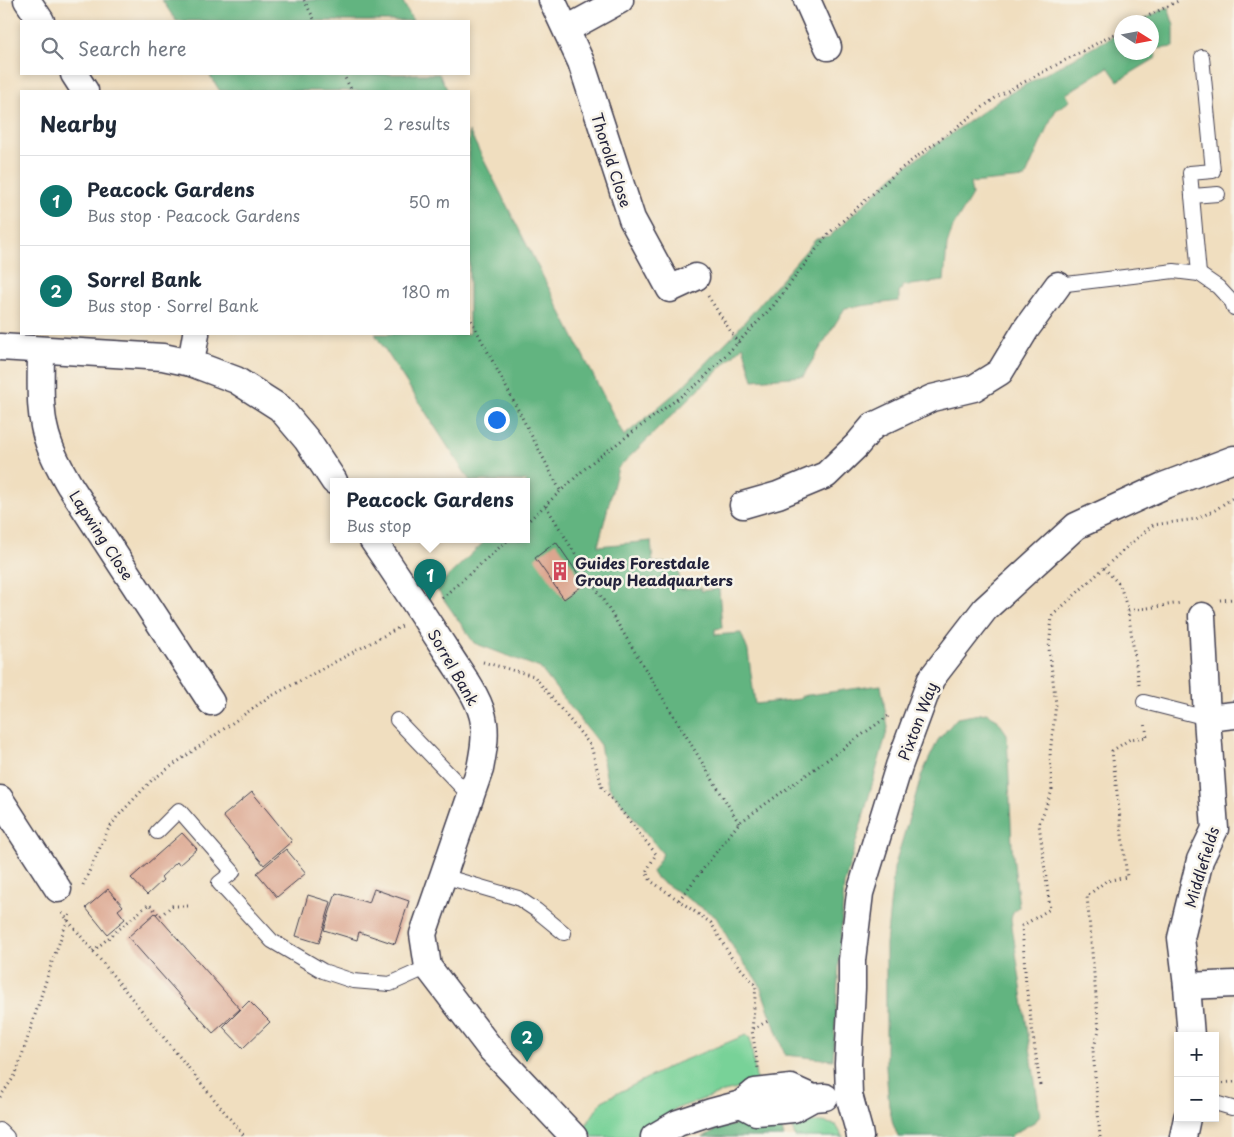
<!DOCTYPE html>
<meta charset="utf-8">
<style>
body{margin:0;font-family:"Playpen Sans",sans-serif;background:#f6f6f7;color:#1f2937}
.controls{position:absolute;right:15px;bottom:15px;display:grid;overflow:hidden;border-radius:0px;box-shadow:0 2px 8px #0003}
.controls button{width:45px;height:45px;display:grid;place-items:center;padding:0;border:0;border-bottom:1px solid #e0e1e3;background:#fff;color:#1f2937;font:25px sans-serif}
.compass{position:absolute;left:1114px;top:15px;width:45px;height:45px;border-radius:50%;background:#fff;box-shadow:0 2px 8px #0003;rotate:101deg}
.you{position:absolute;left:496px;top:419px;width:18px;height:18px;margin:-12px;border:4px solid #fff;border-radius:50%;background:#1a73e8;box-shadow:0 0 0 8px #1a73e833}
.badge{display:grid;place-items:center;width:32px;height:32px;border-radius:50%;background:#0f766e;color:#fff;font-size:16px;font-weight:700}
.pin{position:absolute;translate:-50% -41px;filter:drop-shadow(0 1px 2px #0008)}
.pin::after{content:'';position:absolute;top:26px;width:18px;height:15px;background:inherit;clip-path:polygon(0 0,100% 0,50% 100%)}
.popup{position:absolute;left:330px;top:478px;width:200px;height:65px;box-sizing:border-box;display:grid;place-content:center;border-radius:0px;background:#fff;filter:drop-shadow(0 1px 4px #0005);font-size:16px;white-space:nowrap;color:#747a83}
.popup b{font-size:19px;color:#1f2937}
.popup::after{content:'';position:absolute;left:50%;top:100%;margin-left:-10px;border:10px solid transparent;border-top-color:#fff}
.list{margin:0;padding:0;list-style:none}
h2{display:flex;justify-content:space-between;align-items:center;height:65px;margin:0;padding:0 20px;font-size:21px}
h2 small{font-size:16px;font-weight:400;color:#747a83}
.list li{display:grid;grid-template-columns:32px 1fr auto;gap:15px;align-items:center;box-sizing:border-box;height:90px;padding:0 20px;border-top:1px solid #e0e1e3}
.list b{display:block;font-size:19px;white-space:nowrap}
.list p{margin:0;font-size:16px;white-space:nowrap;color:#747a83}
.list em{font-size:16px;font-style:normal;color:#747a83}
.icon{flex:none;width:28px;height:28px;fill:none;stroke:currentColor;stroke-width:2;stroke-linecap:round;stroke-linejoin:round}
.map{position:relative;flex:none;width:1234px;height:1137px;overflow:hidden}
.search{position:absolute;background:#fff;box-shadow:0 2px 8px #0003;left:20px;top:20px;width:450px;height:55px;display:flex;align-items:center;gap:12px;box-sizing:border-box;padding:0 18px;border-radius:0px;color:#747a83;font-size:19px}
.panel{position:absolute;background:#fff;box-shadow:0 2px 8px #0003;left:20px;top:90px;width:450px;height:245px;border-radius:0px}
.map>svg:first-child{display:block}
</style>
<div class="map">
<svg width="1234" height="1137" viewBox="0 0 1234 1137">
<rect width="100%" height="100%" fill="#f7f3e8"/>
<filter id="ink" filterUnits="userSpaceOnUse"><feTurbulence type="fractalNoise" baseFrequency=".02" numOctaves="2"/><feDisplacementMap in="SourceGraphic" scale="10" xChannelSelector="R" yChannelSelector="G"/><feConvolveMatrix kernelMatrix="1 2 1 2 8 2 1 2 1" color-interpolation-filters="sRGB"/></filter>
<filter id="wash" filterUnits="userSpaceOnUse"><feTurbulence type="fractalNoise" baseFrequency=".0096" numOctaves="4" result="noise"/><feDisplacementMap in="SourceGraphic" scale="20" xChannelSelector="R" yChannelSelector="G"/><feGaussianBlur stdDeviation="1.12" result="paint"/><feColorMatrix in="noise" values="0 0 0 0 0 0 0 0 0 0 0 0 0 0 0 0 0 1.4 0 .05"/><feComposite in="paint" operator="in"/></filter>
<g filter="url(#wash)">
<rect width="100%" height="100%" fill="#f0debf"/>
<g fill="#78d298" stroke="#4d7a6a">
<polygon points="746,1035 750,1038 757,1084 724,1092 675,1109 633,1137 593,1137 584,1128 602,1101 677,1063"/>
<polygon points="791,1122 823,1122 836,1125 843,1137 795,1137"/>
</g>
<g fill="#62b480" stroke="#426b5e">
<polygon points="162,0 402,0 413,21 176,21"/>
<polygon points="1168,7 1174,26 1174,47 1155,49 1156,58 1118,81 1108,67 1066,94 1070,101 1056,110 1052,117 1025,178 970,183 972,195 953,227 947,245 944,281 902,286 902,289 899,290 899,301 845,308 803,376 753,380 743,346 618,468 598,546 651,541 653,563 678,562 680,589 701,588 701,591 719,589 722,628 715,629 715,635 741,633 748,651 755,704 800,699 801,696 881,685 888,728 844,885 833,1060 785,1055 759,983 737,954 716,917 655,877 652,872 663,854 608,786 600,745 540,668 474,643 436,588 487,539 526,539 526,481 470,481 375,334 469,334 469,131 624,436 680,389 733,335 816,239 829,237 897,173 998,100 1121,32 1122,52 1152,52 1152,22 1139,22"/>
<polygon points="209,74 439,74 448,91 220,91"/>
<polygon points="986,713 996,718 1007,734 1012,847 1019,907 1013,912 1011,919 1040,1115 1036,1121 1013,1134 1010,1137 898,1137 893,1124 889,1106 886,1067 886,944 894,868 922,774 938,740 957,718"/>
<polygon points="780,1120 784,1137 703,1137 718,1129 745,1122"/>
</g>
<g id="blocks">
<g fill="#dca68f">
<polygon points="556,542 585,584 564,599 535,558"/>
<polygon points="252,792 292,841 264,865 223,816"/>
<polygon points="182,833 197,849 179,865 177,862 161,877 163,880 147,895 131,878"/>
<polygon points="286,849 306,873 277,897 257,873"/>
<polygon points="108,889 123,906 118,910 125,919 107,934 86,908"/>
<polygon points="374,889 409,901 395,944 359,932 357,940 324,930 336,893 369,903"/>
<polygon points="308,895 331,902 319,943 296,936"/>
<polygon points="155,913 240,1009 213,1033 128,937"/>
<polygon points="249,1001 270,1022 243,1048 223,1027"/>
</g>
</g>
</g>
<g filter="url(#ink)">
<use href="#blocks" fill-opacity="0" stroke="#413e4f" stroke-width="1"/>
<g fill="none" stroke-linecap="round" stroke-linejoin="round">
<g stroke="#413e4f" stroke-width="16">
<g id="lane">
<polyline points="1192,196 1218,194"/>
<polyline points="1199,274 1190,173 1213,171 1202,57"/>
<polyline points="1058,285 1174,271 1199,274 1218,287 1232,302 1234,308"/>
<polyline points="1144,702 1207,718"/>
<polyline points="397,720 470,796"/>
<polyline points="157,832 179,810 233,872 219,883 272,941 323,971 353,981 390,984 428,967"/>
<polyline points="443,876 518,898 536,910 564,933"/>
<polyline points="1215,1103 1232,1108"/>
<polyline points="0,1130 7,1137"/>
</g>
</g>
<g stroke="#413e4f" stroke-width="29">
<g id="street">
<polyline points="27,0 41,21"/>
<polyline points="552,0 581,62 632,219 670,289 696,277"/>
<polyline points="807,0 828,47"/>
<polyline points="567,29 620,0"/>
<polyline points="74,74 85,91"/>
<polyline points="0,347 163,357 191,363 236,380 280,408 307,440 334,481"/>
<path d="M41,350C41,381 38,415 49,444C54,459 62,472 70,486L211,702"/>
<polyline points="191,363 196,334"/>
<polyline points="743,505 778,495 826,475 857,445 873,426 932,398 974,388 1000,372 1026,329 1058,285"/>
<path d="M372,539C399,578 425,618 451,658C463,677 481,700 484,723C486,738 483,753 480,769L423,934L428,967L490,1048L574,1137"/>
<polyline points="1202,616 1207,718"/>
<polyline points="0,799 58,889"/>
<polyline points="1187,986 1234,984"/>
<polyline points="1191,1036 1187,986 1181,938 1200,860 1215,829 1207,718 1234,715"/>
<polyline points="741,1104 756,1112 783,1110 793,1109 813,1098 825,1097"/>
<polyline points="654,1137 678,1123 711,1112 741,1104 755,1092 791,1088 813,1098"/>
<polyline points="860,1137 859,1131 849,1095 848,1064 852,988 852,960 860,893 899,766 931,679 985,609 1076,526 1163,486 1234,459"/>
<polyline points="1183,1137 1187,1118"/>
</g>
</g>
<g stroke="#413e4f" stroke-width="3" stroke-dasharray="1 4" stroke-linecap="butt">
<polyline points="304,0 315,21"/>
<polyline points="1136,22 1180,0"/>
<polyline points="343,74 352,91"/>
<polyline points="708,296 738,343"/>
<polyline points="469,316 561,492"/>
<polyline points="546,506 739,823"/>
<polyline points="526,523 591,463 700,382 773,306 828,234 898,171 998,96 1122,30"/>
<polyline points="1104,568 1120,585 1128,611"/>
<polyline points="442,598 509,539"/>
<polyline points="1220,600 1234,599"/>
<polyline points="483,662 534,676 591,746 602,787 656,854 646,872 651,881 711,923 731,957 756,986 752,1030 758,1068"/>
<polyline points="1139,685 1128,611 1181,603"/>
<polyline points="83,885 108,830 117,817 152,780 266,699 402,626"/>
<polyline points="679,900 739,823 891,714"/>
<polyline points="62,913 245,1137"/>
<polyline points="93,951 149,904 160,916 172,906 192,906"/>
<polyline points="753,1029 768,1021"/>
<polyline points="1218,1083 1234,1082"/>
<polyline points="1040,1085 1026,985 1022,926 1050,909 1039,824 1052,791 1050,753 1056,704 1049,649 1052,616 1130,544 1153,525 1196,519 1215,510 1234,497"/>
<polyline points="0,1097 16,1074 52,962 71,911"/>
<polyline points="1100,1137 1093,1050 1099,1030 1087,896 1106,881 1127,877 1112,751 1130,739 1147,737 1145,721"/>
</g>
<use href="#lane" stroke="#fff" stroke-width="14"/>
<use href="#street" stroke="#fff" stroke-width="26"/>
</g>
</g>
<defs>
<g id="building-bare" transform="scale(1.5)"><path d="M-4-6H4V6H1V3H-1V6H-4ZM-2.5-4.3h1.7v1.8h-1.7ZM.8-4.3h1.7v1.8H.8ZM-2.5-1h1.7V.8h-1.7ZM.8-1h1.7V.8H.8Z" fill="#d1495b" stroke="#f7f3e8" stroke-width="2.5" paint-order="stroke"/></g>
</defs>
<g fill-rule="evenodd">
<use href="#building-bare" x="560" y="571"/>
</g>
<g text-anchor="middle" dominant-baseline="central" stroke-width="5" stroke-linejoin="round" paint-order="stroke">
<g font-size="15" fill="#22223b" stroke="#f7f3e8">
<text transform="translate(612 160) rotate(72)">Thorold Close</text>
<text transform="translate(102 535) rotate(57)">Lapwing Close</text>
<text transform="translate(454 667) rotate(60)">Sorrel Bank</text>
<text transform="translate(917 721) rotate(-69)">Pixton Way</text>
<text transform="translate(1201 867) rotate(-73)">Middlefields</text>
</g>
<g font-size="15" font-weight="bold" fill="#22223b" stroke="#f7f3e8" text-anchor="start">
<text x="575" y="562">Guides Forestdale<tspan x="575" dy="17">Group Headquarters</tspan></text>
</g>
</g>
</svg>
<div class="controls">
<button>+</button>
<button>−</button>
</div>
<svg class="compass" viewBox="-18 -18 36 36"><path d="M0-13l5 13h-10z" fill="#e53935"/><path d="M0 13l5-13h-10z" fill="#747a83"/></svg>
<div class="you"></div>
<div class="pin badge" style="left:430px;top:600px">1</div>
<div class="popup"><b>Peacock Gardens</b>Bus stop</div>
<div class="pin badge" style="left:527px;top:1062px">2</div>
<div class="search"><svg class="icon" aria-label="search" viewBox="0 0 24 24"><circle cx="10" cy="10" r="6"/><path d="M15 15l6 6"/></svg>Search here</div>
<section class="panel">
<h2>Nearby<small>2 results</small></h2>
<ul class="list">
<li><span class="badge">1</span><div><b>Peacock Gardens</b><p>Bus stop · Peacock Gardens</p></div><em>50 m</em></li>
<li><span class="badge">2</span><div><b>Sorrel Bank</b><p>Bus stop · Sorrel Bank</p></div><em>180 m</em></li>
</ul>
</section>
</div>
